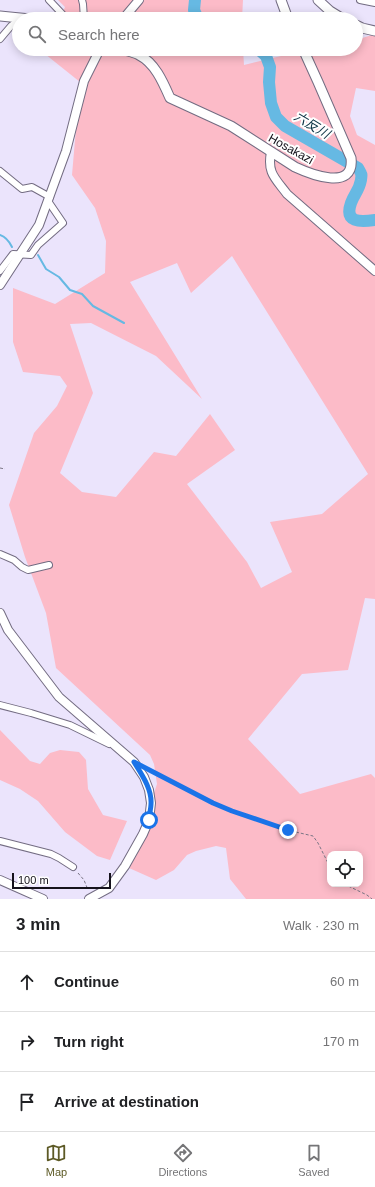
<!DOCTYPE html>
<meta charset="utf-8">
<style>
body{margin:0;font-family:Arial,"Noto Sans JP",sans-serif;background:#f2f2f2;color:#202124}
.controls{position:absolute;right:12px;bottom:12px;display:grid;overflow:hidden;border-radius:8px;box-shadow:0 2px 10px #0003}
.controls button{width:36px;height:36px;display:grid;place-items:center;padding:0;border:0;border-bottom:1px solid #e0e0e0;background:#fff;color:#202124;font:20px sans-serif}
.scale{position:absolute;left:12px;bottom:10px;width:99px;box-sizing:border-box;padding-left:4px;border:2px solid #15121b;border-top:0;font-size:11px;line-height:14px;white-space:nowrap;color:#15121b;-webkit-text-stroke:3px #fff;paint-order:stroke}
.stop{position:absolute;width:12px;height:12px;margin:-9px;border:3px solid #1a73e8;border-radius:50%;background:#fff}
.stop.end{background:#1a73e8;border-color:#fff;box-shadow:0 1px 4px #0008}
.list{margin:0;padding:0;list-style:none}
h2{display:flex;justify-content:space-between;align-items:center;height:52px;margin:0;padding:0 16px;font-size:17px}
h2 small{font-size:13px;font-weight:400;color:#757577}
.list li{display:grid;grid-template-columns:26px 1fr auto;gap:12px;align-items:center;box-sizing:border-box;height:60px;padding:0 16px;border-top:1px solid #e0e0e0}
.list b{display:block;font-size:15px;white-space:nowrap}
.list em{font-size:13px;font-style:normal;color:#757577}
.icon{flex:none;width:22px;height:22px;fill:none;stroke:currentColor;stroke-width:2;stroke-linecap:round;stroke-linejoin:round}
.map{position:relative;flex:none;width:375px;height:899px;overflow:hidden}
.search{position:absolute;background:#fff;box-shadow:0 2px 10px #0003;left:12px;right:12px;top:12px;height:44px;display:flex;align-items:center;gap:10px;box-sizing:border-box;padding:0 14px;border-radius:22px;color:#757577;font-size:15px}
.sheet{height:232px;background:#fff}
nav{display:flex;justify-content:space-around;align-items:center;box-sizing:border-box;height:56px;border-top:1px solid #e0e0e0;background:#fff;font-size:11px;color:#757577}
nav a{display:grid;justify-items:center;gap:2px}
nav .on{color:#5d5a26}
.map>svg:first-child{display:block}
</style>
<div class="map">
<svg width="375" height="899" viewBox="0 0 375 899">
<rect width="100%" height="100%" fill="#ebe4fc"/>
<g fill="#fcbbc8" fill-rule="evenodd">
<polygon points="58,0 243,0 242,19 60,19 65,7"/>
<path d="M375,34V91L356,88L350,116L357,135L375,145V599L365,598L348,670L302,674L248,739L300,794L371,774L375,778V899H246L230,879L226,848L216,846L196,851L187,855L174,870L156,880L129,868L157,784L154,764L150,755L56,668L46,613L25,557L9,505L34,433L57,406L67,386L60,376L23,372L13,342V288L55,304L105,273L106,241L95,208L72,175L80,82L45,54L47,49H243L244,65L281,56L321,49H356V40ZM232,256L368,474L322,514L270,522L292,572L261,588L247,562L187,484L235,450L210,414L176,456L154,452L116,497L82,492L60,473L93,393L70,324L91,323L156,356L202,399L130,282L177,263L191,293ZM330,854H360V884H330Z"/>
<polygon points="0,730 30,761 40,764 50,753 60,750 79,752 86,760 88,789 103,815 127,821 110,860 97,856 65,832 38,801 20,789 0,780"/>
</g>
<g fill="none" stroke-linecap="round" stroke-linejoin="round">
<g stroke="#66b9e3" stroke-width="2">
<path d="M0,235C6,237 9,241 12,247"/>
<polyline points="38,255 46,269 59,277 70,290 82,294 93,306 124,323"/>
</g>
<g stroke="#66b9e3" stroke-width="12">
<polyline points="195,0 194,10 198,19"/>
<path d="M258,49L266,56L270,67L269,82L271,103L276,117L285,126L358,168C359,170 361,172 361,174C362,174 361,179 361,180C359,191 354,194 351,203C344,223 360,222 375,220"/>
</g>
<g stroke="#736c82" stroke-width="8">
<g id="minor">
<polyline points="49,0 67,19"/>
<polyline points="82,0 83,4 84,19"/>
<polyline points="360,0 375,3"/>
<polyline points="0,39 11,26 19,20"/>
<polyline points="0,171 22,189 32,187 50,197"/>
<polyline points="0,271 13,254 31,255 38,245 63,223 48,201"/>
<polyline points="0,554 14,560 22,567 28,570 49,565"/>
<polyline points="0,705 31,713 70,725 109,744"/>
<polyline points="0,841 51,854 59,858 73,867"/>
</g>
</g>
<g stroke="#736c82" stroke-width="10">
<g id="tertiary">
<polyline points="123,19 139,0"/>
<path d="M271,152C267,173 275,178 287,194L375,271"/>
<polyline points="0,285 39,225 66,151 84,81 100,49"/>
<polyline points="0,613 8,630 59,697 134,762 144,777 149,790 151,803 149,820 143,834 125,866 109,888 89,899"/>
<polyline points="0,880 43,899"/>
</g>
</g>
<g stroke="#736c82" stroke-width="11">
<g id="secondary">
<polyline points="281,0 288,19"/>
<polyline points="318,0 330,11 343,19"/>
<polyline points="0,16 30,19"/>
<polyline points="356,25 362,28 375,31"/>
<path d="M121,49C127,51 134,52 139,55C155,63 163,82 170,98L231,126L295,167C310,174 355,192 351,158L318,82L303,49"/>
</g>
</g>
<g stroke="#7a7585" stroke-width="1" stroke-dasharray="3 2" stroke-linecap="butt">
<polyline points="0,468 5,469"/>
<polyline points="149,770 213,803 232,811 287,830 313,836 318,843 330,867"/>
<polyline points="78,873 84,880 88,890"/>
<polyline points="344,884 367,895 372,899"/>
</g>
<use href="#minor" stroke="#fff" stroke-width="6"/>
<use href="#tertiary" stroke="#fff" stroke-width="8"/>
<use href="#secondary" stroke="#fff" stroke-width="9"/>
</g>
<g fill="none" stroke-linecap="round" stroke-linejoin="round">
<path stroke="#1a73e8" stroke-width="5" d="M149,820C149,815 151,809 151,804C152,789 142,775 134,762L213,803L232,811L288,830"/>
</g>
<g text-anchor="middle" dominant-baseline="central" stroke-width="4" stroke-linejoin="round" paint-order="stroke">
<g font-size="12" fill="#15121b" stroke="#fff">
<text transform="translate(291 149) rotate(29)">Hosakazi</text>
</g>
<g font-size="13" font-style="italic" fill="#0e3445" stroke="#fff">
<text transform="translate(312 125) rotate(31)">六反川</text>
</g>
</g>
</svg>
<div class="controls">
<button><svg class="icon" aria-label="locate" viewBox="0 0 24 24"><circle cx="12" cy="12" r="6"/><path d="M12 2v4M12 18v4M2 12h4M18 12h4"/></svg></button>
</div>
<div class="scale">100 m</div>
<div class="stop" style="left:149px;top:820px"></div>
<div class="stop end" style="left:288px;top:830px"></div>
<div class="search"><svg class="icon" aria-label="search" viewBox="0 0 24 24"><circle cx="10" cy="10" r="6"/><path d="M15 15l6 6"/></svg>Search here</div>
</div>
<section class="sheet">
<h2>3 min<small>Walk · 230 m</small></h2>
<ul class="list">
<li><svg class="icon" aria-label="ahead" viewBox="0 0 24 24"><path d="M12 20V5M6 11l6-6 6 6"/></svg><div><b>Continue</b></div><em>60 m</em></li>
<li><svg class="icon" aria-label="right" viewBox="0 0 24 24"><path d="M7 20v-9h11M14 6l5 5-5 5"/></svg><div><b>Turn right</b></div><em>170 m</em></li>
<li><svg class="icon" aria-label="arrive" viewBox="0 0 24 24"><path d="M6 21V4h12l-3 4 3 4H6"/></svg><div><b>Arrive at destination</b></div></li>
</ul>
</section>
<nav>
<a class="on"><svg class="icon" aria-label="map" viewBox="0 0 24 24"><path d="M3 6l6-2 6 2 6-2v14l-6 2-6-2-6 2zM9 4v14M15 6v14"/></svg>Map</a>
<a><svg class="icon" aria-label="directions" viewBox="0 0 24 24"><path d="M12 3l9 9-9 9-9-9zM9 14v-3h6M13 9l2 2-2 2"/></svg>Directions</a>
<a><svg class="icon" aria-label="saved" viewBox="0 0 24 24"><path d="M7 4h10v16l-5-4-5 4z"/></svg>Saved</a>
</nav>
